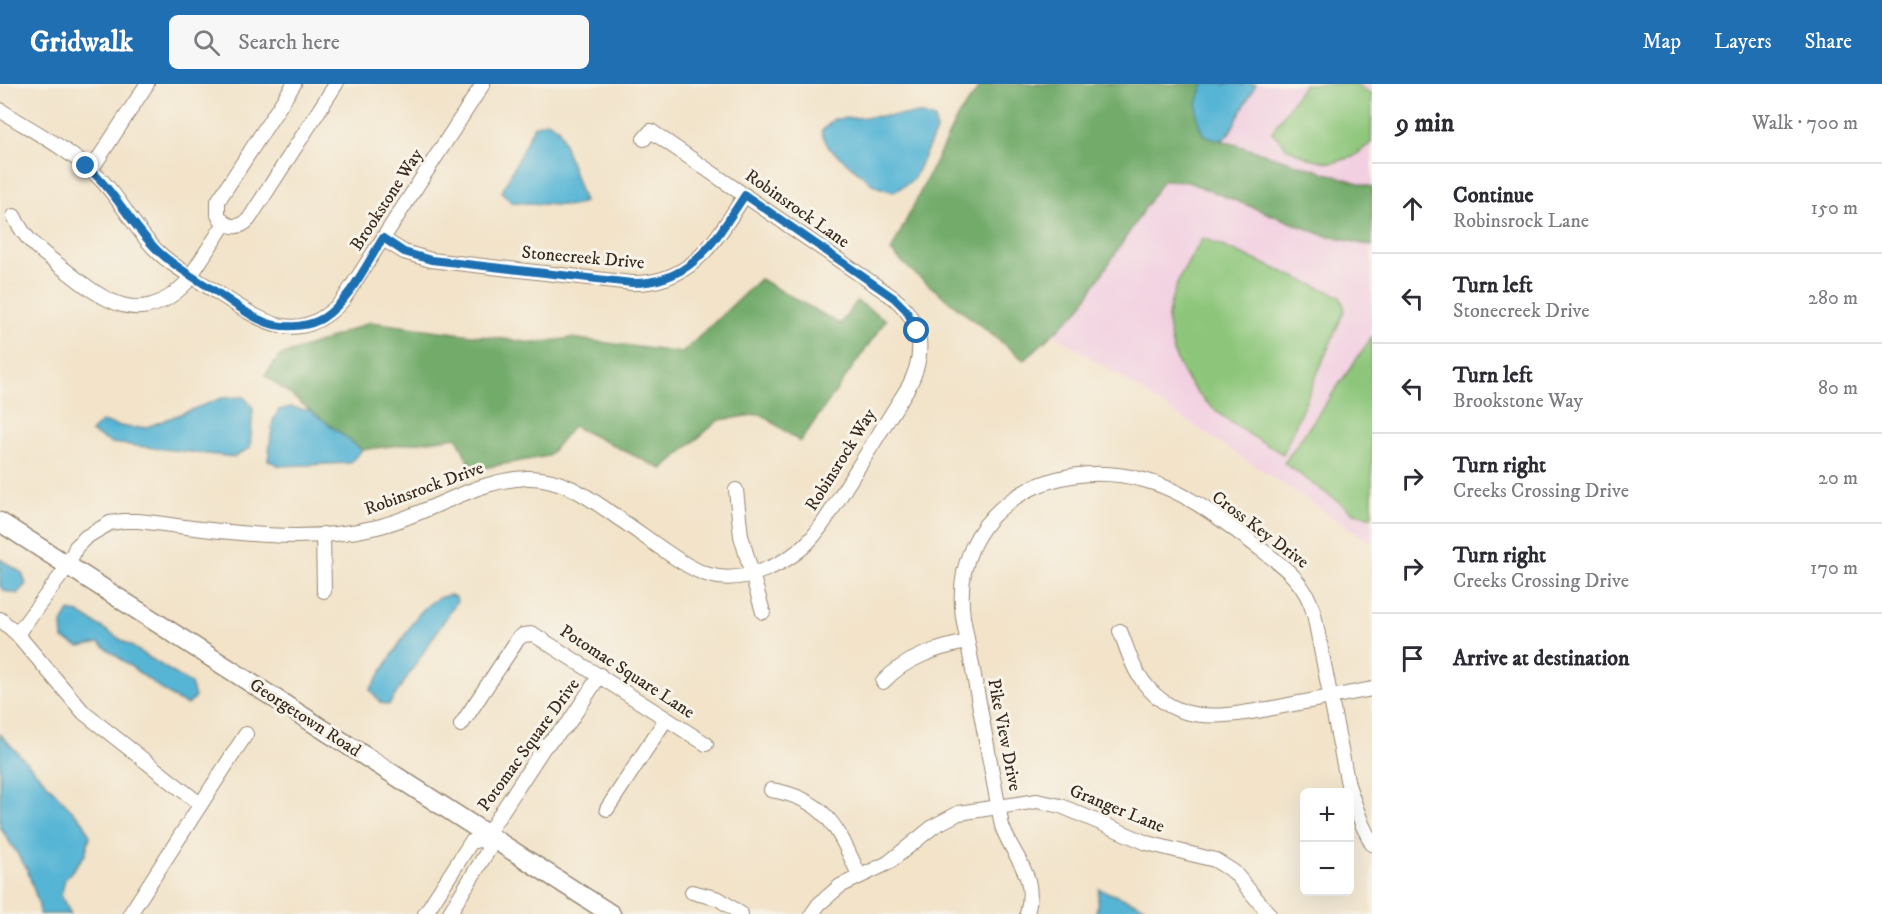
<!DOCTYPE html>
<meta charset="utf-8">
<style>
body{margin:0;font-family:"IM FELL DW Pica",serif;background:#f7f7f7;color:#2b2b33}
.controls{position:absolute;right:18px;bottom:18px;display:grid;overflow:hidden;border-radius:9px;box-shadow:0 6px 24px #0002}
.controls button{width:54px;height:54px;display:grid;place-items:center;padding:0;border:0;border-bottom:2px solid #e1e1e2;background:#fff;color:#2b2b33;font:30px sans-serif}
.stop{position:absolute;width:18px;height:18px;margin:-14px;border:4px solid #1f6fb2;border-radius:50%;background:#fff}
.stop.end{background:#1f6fb2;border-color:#fff;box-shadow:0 2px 6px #0008}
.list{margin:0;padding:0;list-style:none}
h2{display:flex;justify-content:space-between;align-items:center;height:78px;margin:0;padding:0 24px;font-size:26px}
h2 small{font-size:20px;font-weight:400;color:#7c7c81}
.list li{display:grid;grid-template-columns:39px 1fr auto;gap:18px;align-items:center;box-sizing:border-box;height:90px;padding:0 24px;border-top:2px solid #e1e1e2}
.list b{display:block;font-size:22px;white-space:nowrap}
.list p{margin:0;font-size:20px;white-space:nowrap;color:#7c7c81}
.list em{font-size:20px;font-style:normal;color:#7c7c81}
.icon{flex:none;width:33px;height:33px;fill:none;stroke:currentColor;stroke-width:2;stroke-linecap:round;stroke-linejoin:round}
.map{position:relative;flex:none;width:1372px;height:830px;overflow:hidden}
header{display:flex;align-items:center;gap:36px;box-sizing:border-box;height:84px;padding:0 30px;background:#1f6fb2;color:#fff}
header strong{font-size:28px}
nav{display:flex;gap:33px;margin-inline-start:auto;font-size:21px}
.search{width:420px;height:54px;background:#f7f7f7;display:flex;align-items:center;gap:15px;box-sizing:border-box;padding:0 21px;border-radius:9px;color:#7c7c81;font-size:22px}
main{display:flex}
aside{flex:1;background:#fff}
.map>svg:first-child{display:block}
</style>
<header>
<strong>Gridwalk</strong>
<div class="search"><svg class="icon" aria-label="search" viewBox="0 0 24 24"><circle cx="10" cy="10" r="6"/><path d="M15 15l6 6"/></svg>Search here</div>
<nav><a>Map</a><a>Layers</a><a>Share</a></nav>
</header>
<main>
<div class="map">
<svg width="1372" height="830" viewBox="0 0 1372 830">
<rect width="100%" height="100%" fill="#f7f3e8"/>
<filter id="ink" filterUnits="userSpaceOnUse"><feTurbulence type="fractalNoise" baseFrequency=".0167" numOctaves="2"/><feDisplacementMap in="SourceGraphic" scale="12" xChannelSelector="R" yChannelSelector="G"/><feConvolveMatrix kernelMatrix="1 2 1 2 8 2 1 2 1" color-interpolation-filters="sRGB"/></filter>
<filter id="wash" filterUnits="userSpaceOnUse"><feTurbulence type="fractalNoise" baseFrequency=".008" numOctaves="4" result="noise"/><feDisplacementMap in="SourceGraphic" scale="24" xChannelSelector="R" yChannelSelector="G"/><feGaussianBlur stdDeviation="1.35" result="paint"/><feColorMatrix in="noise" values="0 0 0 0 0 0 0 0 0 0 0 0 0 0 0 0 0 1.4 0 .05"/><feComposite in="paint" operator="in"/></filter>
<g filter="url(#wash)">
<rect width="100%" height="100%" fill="#f2e3c9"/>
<polygon fill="#f2cfe1" points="1183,0 1372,0 1372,459 1035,237"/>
<g fill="#8dc67a" stroke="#64784c" stroke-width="1.5">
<polygon points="1304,0 1356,0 1372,11 1371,59 1353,73 1331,79 1309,74 1288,65 1272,48"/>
<path d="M1203,154L1340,212L1345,225L1283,370C1237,344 1181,313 1171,256C1170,249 1167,240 1168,233C1171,204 1187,179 1203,154Z"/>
<polygon points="1372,253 1372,433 1354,429 1284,379"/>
</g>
<g fill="#72ab6a" stroke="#566a44" stroke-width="1.5">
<polygon points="982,0 1209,0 1204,51 1372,103 1372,162 1323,151 1188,98 1163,96 1078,227 1024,276 915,190 891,167 958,32"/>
<polygon points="760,195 840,240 857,217 886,236 800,358 761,330 719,336 662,385 573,342 548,372 472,386 457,353 362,366 265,291 280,272 323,257 370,238 534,259 571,254 682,269"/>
</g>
<g fill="#56b5d5" stroke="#48707a" stroke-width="1.5">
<path d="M1204,0H1256L1230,48L1224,55H1216L1204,51C1194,33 1195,19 1204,0Z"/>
<polygon points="920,30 935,35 936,47 913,96 894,108 875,102 829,64 821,48 834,35"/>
<polygon points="548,37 559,45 584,118 573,122 511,118 502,108 534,42"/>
<polygon points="244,313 253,324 250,364 234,373 111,359 91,348 101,338 131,344 147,343 222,314"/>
<polygon points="291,323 311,327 362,366 350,379 280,382 268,376 273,337 279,326"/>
<polygon points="0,475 22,489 26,500 17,510 5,507 0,503"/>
<path d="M450,511L456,513L457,517L389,621L381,619L370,606L415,535C423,524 436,512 450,511Z"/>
<polygon points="69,527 79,529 191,600 195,613 188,621 175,615 99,559 80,563 63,555 62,539"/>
<polygon points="0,650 84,739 90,752 85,771 65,795 61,812 71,830 39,830 39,821 27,785 0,743"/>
<polygon points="1099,805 1164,830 1096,830"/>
</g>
</g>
<g filter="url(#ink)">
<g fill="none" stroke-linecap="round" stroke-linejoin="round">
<g stroke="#968674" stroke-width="16">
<g id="minor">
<path d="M294,0L218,117V131C226,144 239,146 249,135L336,0"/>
<path d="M0,26C31,46 67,64 95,90C119,111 132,142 155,165C172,182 194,194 215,207C260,236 298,266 343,216L483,0"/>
<polyline points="91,86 147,0"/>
<path d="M14,132C25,157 44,170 64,185C104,217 141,245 186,199L225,139"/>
<path d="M383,155L404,168L431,176L632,199C693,200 716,155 745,111"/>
<polyline points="736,406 741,452 763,528"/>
<polyline points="323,450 324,507"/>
<polyline points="0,535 17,550 84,629 200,720"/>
<path d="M1120,547C1126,561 1130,577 1138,590C1170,642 1217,634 1268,625C1303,618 1338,612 1372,605"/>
<path d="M17,550L68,482L76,463L86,453L110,439L124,437H138C216,446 299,462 377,443C428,431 474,396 527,394C564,393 592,416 621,436C644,451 684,484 709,491C742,501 789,480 811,455C826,438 837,417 849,398C869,366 889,334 909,302C926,269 923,239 894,214L651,47L644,55"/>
<path d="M883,598C905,574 937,564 967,558"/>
<polyline points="461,641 518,555 523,551 533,550 706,660"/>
<path d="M771,706C827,715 838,745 859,791"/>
<polyline points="607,725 666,635"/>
<polyline points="692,808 719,815 741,830"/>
<polyline points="130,830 246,650"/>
<polyline points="425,830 471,758 484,755 544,663 568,640 600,591"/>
<polyline points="449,830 489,765 484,755"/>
<polyline points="812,830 819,820 840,802 888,779 934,742 959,729 1037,717 1061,722 1147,759 1215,776 1234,788 1269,830"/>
<path d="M1027,830C1038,790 1014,776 1002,742L963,533C949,427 1050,370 1144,396C1183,406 1218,433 1250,457C1277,478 1305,494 1314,530L1348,701L1362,740L1372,760"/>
</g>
</g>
<g stroke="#968674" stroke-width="21">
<polyline id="major" points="0,438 611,830"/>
</g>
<use href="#minor" stroke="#fff" stroke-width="14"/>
<use href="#major" stroke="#fff" stroke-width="18"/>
</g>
</g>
<g fill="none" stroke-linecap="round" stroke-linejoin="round" filter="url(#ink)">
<path stroke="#1f6fb2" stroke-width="8" d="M86,82C114,106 130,139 156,165C173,182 195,194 215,207C234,219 253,236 275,241C290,244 310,242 323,234C350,216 366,181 383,154L404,168L431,176L632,199C693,199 715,156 745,111L894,214L906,226L917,247"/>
</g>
<g text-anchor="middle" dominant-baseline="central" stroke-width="6" stroke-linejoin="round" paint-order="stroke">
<g font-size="18" fill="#3b2a1e" stroke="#f7f3e8">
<text transform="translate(387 116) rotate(-57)">Brookstone Way</text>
<text transform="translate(797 125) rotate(35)">Robinsrock Lane</text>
<text transform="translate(583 174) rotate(5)">Stonecreek Drive</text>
<text transform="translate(841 376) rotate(-58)">Robinsrock Way</text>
<text transform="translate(424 405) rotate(-20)">Robinsrock Drive</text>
<text transform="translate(1260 446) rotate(37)">Cross Key Drive</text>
<text transform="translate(627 588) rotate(33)">Potomac Square Lane</text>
<text transform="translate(305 634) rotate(33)">Georgetown Road</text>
<text transform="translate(1004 651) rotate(79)">Pike View Drive</text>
<text transform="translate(529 661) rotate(-54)">Potomac Square Drive</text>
<text transform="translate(1117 725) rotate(22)">Granger Lane</text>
</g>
</g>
</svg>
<div class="controls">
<button>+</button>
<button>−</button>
</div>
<div class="stop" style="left:917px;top:247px"></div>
<div class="stop end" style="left:86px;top:82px"></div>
</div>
<aside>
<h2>9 min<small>Walk · 700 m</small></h2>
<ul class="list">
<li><svg class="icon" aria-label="ahead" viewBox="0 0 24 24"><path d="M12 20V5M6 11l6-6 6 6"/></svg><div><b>Continue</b><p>Robinsrock Lane</p></div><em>150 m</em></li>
<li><svg class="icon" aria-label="left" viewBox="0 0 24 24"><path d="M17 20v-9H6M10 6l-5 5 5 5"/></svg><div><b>Turn left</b><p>Stonecreek Drive</p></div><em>280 m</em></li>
<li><svg class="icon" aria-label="left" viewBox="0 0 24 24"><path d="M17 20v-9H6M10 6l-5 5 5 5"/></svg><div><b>Turn left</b><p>Brookstone Way</p></div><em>80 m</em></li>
<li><svg class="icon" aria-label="right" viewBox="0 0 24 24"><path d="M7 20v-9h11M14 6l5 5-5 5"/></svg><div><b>Turn right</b><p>Creeks Crossing Drive</p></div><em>20 m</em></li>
<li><svg class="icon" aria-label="right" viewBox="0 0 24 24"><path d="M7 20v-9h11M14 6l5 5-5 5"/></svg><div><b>Turn right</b><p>Creeks Crossing Drive</p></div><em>170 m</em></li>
<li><svg class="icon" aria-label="arrive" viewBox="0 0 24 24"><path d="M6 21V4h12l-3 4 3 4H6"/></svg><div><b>Arrive at destination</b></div></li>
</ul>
</aside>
</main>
